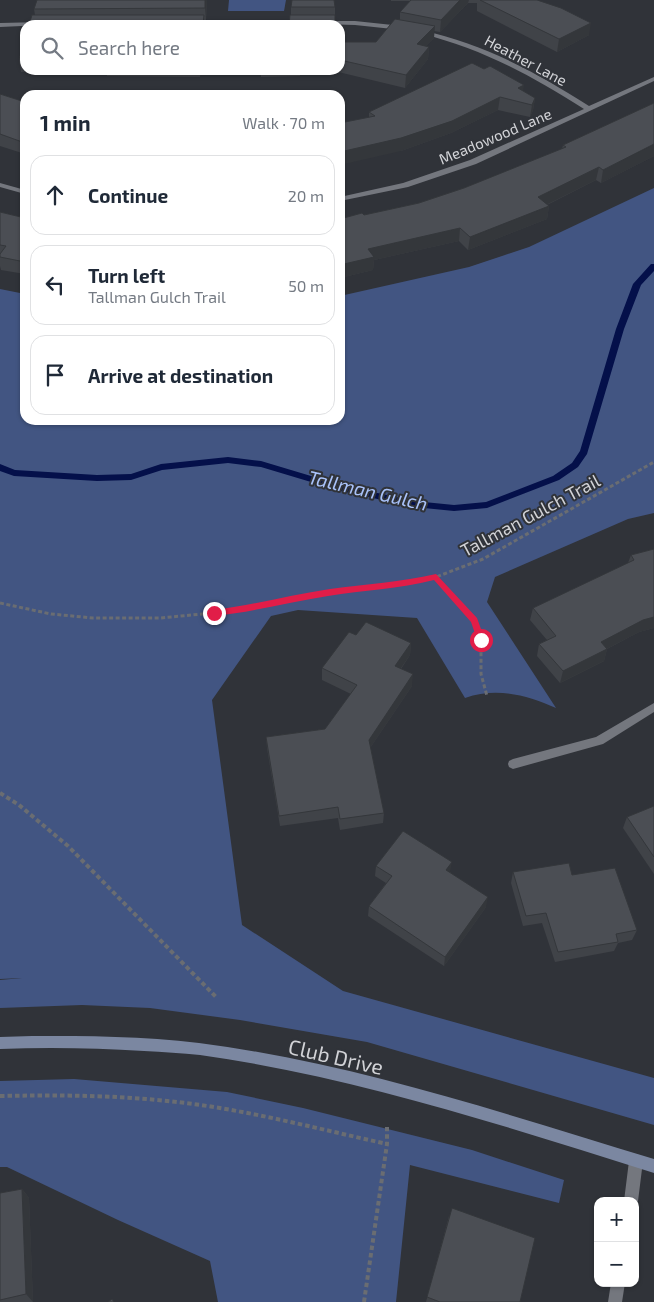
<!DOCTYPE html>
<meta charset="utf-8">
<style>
body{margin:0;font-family:"Exo 2",sans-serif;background:#f2f2f3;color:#1f2937}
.controls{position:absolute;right:15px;bottom:15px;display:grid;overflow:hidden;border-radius:10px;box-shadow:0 1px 4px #0004}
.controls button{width:45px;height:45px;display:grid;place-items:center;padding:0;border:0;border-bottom:1px solid #e0e1e3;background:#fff;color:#1f2937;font:25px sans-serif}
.stop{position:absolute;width:15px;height:15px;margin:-11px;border:4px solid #e11d48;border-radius:50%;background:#fff}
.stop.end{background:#e11d48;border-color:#fff;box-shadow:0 1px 5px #0008}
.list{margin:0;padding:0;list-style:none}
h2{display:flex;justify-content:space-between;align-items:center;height:65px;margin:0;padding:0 20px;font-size:21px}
h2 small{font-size:16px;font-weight:400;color:#747a83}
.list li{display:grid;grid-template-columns:32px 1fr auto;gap:15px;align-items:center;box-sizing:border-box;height:80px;margin:0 10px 10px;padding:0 10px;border:1px solid #e0e1e3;border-radius:15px}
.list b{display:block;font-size:19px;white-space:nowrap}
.list p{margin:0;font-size:16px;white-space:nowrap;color:#747a83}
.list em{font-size:16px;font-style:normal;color:#747a83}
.icon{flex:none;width:28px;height:28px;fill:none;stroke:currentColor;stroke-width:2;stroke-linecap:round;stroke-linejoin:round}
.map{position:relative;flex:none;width:654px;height:1302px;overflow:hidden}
.search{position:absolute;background:#fff;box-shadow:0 1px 4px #0004;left:20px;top:20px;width:325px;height:55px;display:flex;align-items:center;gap:12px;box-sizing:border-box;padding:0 18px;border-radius:15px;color:#747a83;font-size:19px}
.panel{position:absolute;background:#fff;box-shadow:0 1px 4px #0004;left:20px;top:90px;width:325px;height:335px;border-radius:15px}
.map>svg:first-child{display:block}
</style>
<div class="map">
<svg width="654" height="1302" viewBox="0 0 654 1302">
<rect width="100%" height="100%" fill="#303339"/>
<g fill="#425582">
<polygon points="229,0 286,0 284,11 228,11"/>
<path d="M654,188V513L628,519L495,577L487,602L556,708C526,695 497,687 465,698L417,618L298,610L271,616L212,700L242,925L343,991L654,1078V1125L367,1042L240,1020L150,1008L82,1005L0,1008V980L22,978L0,979V289L25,294V420H340V296L469,267L529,247Z"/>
<polygon points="74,1079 227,1092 303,1108 472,1150 564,1180 559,1203 410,1165 396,1302 218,1302 210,1261 118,1220 7,1167 0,1167 0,1081"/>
</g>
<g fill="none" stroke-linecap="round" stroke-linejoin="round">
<polygon fill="#04104a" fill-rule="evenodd" points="651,264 654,264 654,271 641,285 624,329 587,454 578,467 559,480 487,508 454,511 414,507 341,491 261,467 228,463 162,470 131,480 97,481 14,476 0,471 0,464 15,470 97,475 131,474 161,464 228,457 261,461 341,485 414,501 454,505 486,502 553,476 572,463 580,451 616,329 633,284"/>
<g stroke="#6a6d72" stroke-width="3" stroke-dasharray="4 2.5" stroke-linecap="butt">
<polyline points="436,577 475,621 481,640 481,674 487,696"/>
<polyline points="0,603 51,614 93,618 160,618 244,610 329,593 411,583 436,577 483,559 654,462"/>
</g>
<g stroke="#6a6d72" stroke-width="4" stroke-dasharray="4.5 3" stroke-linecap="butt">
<polyline points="0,793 19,805 68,846 216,997"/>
<path d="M0,1096C56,1095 111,1095 167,1101C241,1108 314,1128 387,1144"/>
<polyline points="364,1302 387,1144 387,1127"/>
</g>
<g fill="#74777e" fill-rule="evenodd">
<polygon points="302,21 305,23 304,24 189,24 192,22"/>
<polygon points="322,21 355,21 402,26 405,28 402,30 355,25 320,24 319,23"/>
<polygon points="42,22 44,23 44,25 0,27 0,23"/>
<path d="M421,30C486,45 534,71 589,106L654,77V81L476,164L408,187L340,201V197L403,183L470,160L584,109C528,74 483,49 419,33V31Z"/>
<polygon points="0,183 25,190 25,194 0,187"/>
<polygon points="654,703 654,712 603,744 513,769 509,767 508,764 509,761 513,759 596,737"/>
<polygon points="636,1154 641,1156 643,1161 638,1201 635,1206 635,1201 624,1201 629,1161 631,1156"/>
<polygon points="611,1283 625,1283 622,1302 608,1302"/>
</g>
<path fill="#7b87a1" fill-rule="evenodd" d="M32,1036C87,1036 144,1036 199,1043C354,1063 505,1114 654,1159V1173C505,1126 355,1077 200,1055C182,1053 163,1052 144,1051C96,1048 48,1047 0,1049V1037Z"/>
</g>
<g fill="#404348">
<polygon points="207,0 206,20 205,20 205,25 29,25 35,15 34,9"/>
<polygon points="391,0 537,0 589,35 557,52 477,11 477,3 468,3 440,32 434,31 434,38 426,46 429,47 428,59 405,88 330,70 340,70 340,42 376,42 400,20 400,12 410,1 391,1"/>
<rect x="291" y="7" width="44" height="8"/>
<polygon points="25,38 25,70 201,70 200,77 107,76 106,71 21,72 19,59"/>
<polygon points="261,70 300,70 300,76 261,77"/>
<polygon points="523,91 535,98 533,110 530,117 498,110 451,133 401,151 369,117 369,112"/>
<polygon points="0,94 25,102 25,154 0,146"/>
<polygon points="654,103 654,156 601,183 596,180 547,205 549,206 547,219 468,250 459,241 374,260 373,270 344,277 340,270 340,219 364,215 419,203 464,188 562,149 563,145"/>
<polygon points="0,212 25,218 25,274 1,270 0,266"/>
<polygon points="654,549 654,628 639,632 607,649 604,661 560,683 537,656 539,644 547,640 530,620 533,608 628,563 631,555"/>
<polygon points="356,635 411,643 410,655 401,669 412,686 370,748 384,813 383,823 340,830 338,818 280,826 267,748 266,737 325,729 351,694 322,680 322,668"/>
<polygon points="654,806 654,874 623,828 627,817"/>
<polygon points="376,866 450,872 486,907 444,966 368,916 369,906 386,883 375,876"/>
<polygon points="513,872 572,875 637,930 632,940 618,943 614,951 555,962 542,923 523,926 511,883"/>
<polygon points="22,1189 29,1198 33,1302 0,1302 0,1193"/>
<polygon points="449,1216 520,1302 426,1302"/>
</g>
<g fill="#34373b">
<polygon points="205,0 207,0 206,20 205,8"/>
<polygon points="460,0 469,0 468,3 440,32 441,20"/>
<polygon points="591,23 589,35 557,52 559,39"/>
<polygon points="435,26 434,38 417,56 417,44"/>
<polygon points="429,47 428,59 405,88 406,75"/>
<polygon points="524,85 522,98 518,88"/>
<polygon points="500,97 498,110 451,133 401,151 340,165 340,152"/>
<polygon points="535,98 533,110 530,117 532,105"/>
<polygon points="654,144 654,156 601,183 603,170"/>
<polygon points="599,167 596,180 536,210 538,197"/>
<polygon points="549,206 547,219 468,250 470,237"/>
<polygon points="460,228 459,241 374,260 373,270 344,277 344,264 368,249"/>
<polygon points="654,617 654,628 639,632 597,654 601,642 643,620"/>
<polygon points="411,643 410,655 394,678 395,666"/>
<polygon points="607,649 604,661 560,683 563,671"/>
<polygon points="413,674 412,686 368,751 369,740"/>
<polygon points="452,862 450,872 446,870"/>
<polygon points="488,897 486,907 444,966 445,957"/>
<polygon points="22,1189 29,1198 33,1302 26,1294"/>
</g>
<g fill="#4b4e54" stroke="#34373b">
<polygon points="37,0 205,0 205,8 34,9"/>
<polygon points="292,0 334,0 335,7 291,7"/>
<polygon points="411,0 460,0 441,20 400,12"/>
<polygon points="480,0 537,0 561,8 591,23 559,39"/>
<polygon points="32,15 204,15 203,25 29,25"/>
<polygon points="290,15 335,15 335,25 289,25"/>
<polygon points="395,19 435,26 417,44 429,47 406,75 340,60 340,42 376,42"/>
<polygon points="25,38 25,59 19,59"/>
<polygon points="472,63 484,69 490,66 524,85 518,88 535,98 532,105 500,97 452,121 401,138 340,152 340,123 375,116 369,112"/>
<polygon points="0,94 25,102 25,143 0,134"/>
<polygon points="654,103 654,144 603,170 599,167 538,197 549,206 470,237 460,228 368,249 374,257 344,264 340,257 340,219 362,213 364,215 419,203 464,188 566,147 563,145"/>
<polygon points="0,212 25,218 25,262 0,257 0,254 6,246 0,245"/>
<polygon points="654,549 654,617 643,620 601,642 607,649 563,671 539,644 556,636 533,608 634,560 631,555"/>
<polygon points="366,622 411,643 395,666 413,674 369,740 384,813 340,819 338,807 279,816 266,737 325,729 357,685 322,668 349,632 356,635"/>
<polygon points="654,806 654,857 627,817"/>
<polygon points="403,831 452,862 446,870 488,897 445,957 369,906 392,876 376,866"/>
<polygon points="569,863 572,875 615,868 637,930 616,934 618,942 558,952 546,913 526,916 513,872"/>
<polygon points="22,1189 26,1294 0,1300 0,1193"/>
<polygon points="452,1208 535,1238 520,1302 440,1302 427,1297"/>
<polygon points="112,1299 114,1302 108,1302"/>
</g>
<path fill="#e11d48" d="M436,574L477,618L485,640L484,642H478L471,622L434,580C399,589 363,590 328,596C290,602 252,612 214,616L210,613L214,610C253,605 291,595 330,589C366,584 401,582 436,574Z"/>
<g text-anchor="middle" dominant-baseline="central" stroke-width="4" stroke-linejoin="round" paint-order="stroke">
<g font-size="15" fill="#d2d3d7" stroke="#303339">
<text transform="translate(526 60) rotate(28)">Heather Lane</text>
<text transform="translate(495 136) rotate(-23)">Meadowood Lane</text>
</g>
<g font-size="18" fill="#d2d3d7" stroke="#303339">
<text transform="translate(530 515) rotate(-28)">Tallman Gulch Trail</text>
</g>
<g font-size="19" font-style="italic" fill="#a9c2f9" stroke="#303339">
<text transform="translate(368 490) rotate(13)">Tallman Gulch</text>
</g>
<g font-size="21" fill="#d2d3d7" stroke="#303339">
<text transform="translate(336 1056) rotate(13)">Club Drive</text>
</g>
</g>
</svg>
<div class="controls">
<button>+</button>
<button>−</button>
</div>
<div class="stop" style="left:481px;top:640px"></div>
<div class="stop end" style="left:214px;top:613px"></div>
<div class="search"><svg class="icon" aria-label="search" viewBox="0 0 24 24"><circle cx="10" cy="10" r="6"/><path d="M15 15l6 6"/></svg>Search here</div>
<section class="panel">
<h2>1 min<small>Walk · 70 m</small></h2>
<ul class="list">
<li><svg class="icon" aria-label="ahead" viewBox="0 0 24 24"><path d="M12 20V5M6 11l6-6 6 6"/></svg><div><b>Continue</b></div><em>20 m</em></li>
<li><svg class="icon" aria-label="left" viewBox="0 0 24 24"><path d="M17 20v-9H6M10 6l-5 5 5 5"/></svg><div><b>Turn left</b><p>Tallman Gulch Trail</p></div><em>50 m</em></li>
<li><svg class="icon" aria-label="arrive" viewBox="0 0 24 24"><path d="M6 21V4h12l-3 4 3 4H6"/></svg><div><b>Arrive at destination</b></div></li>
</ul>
</section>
</div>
